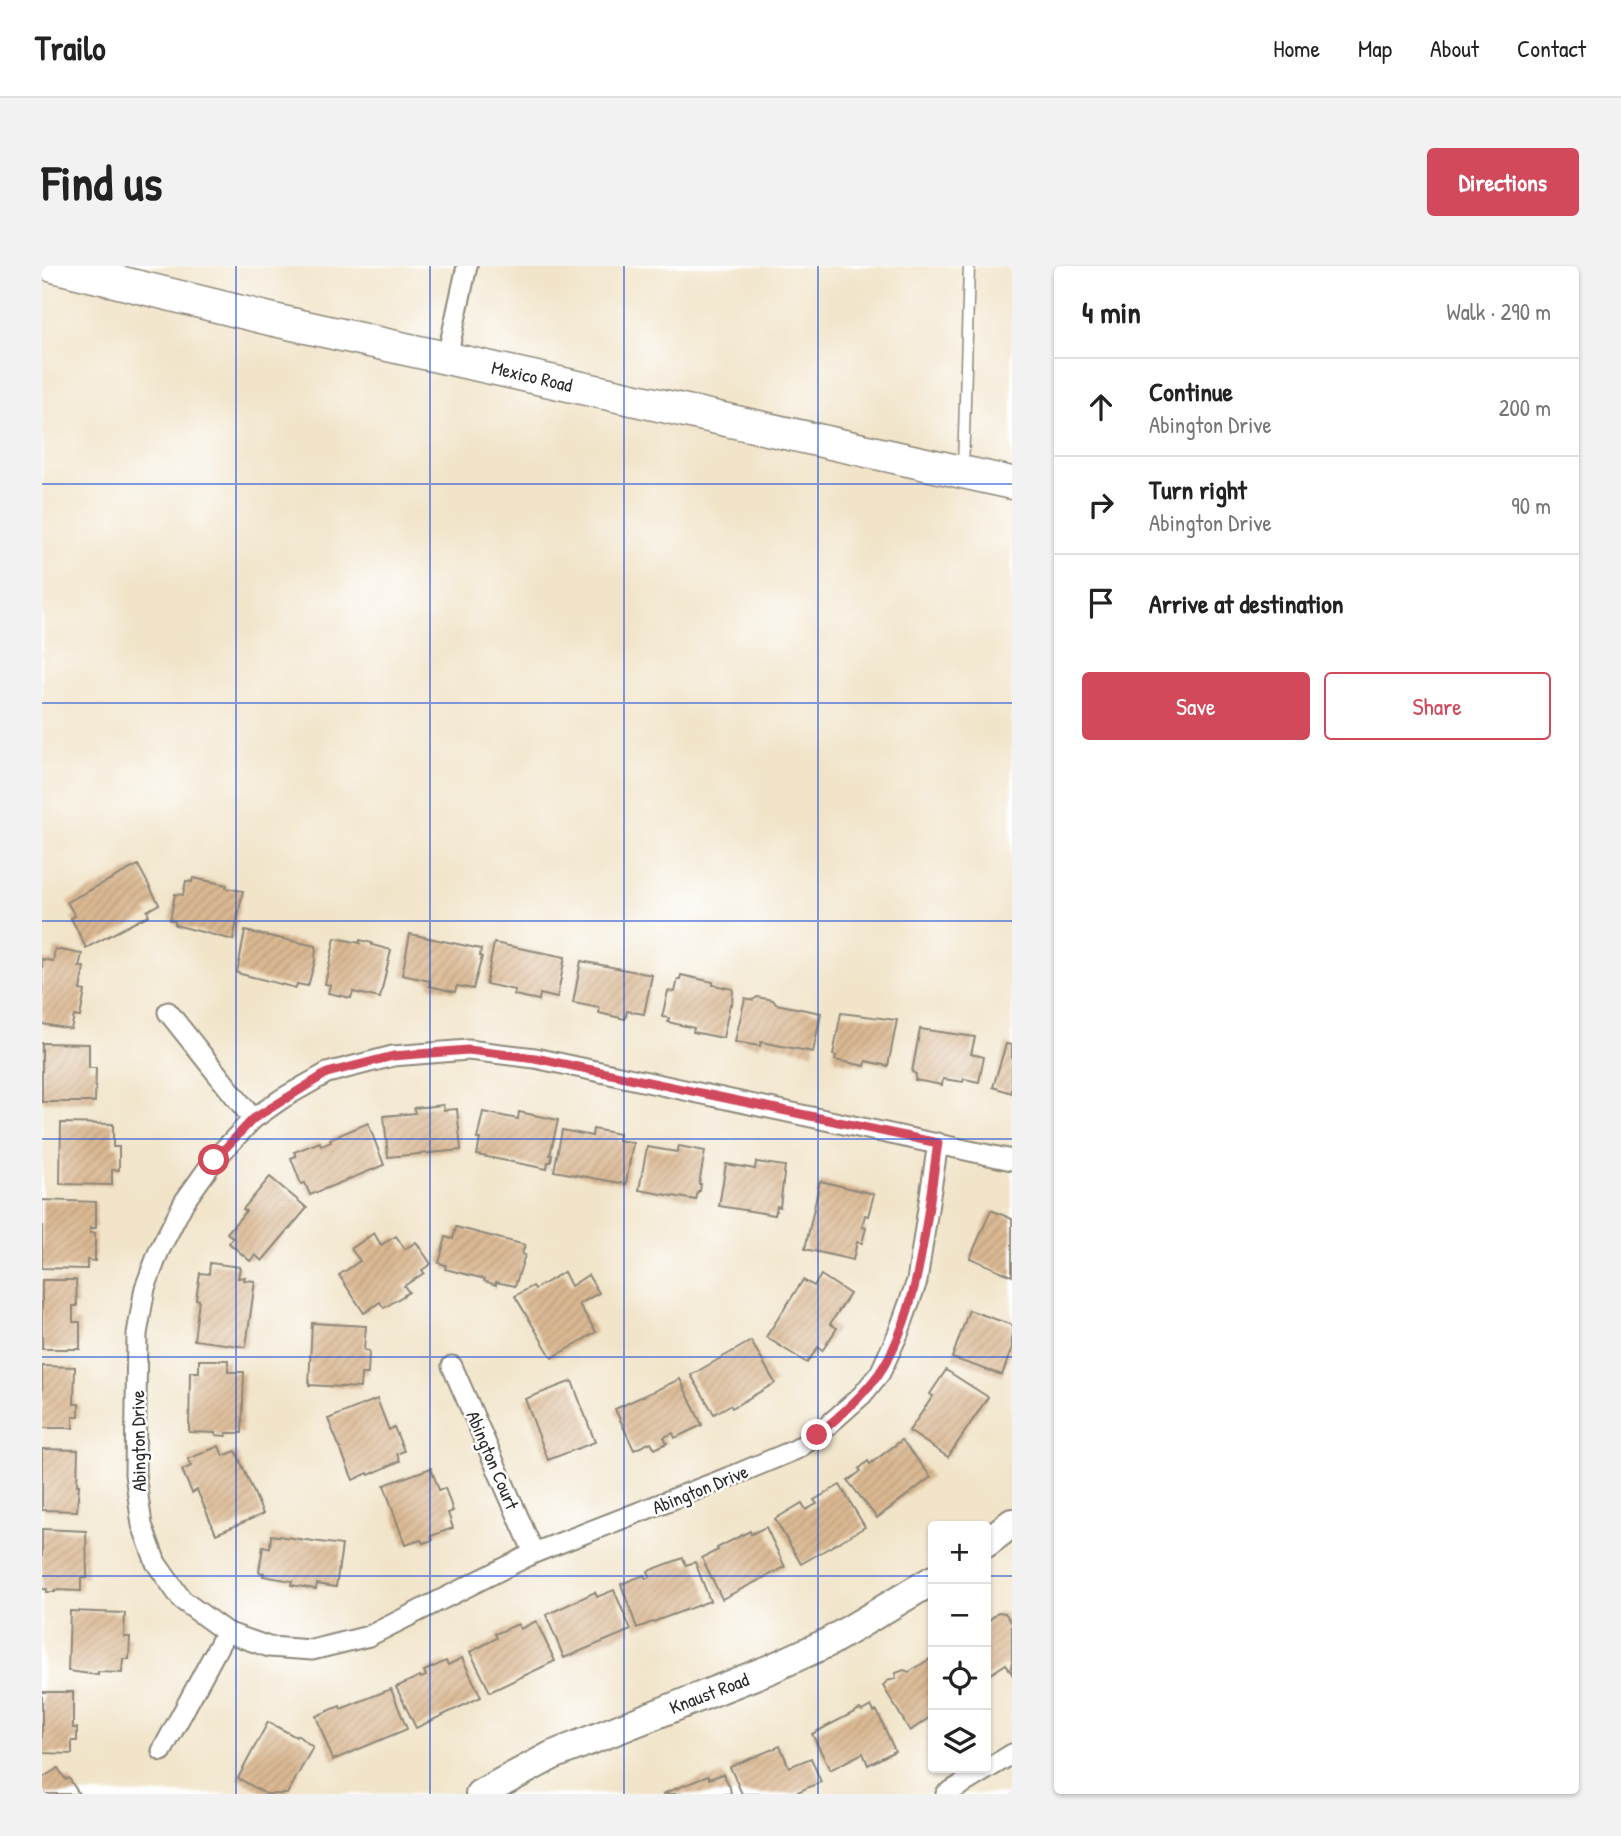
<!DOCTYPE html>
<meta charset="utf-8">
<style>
body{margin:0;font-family:"Patrick Hand",sans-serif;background:#f2f2f2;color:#222}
.controls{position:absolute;right:21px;bottom:21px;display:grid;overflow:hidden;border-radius:7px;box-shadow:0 2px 5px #0004}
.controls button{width:63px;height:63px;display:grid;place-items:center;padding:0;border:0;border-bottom:2px solid #e0e0e0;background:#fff;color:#222;font:35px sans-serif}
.stop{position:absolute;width:21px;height:21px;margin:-16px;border:5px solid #d1495b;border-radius:50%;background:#fff}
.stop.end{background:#d1495b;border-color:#fff;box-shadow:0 2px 7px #0008}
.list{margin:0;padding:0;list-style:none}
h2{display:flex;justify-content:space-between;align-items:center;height:91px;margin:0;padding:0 28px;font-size:30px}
h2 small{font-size:23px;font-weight:400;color:#767676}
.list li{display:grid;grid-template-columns:46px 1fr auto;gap:21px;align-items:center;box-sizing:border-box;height:98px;padding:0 28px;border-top:2px solid #e0e0e0}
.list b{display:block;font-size:26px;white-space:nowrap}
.list p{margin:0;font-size:23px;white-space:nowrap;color:#767676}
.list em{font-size:23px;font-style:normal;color:#767676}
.actions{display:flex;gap:14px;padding:21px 28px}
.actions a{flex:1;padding:16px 0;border:2px solid #d1495b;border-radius:7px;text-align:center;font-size:24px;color:#d1495b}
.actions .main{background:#d1495b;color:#fff}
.icon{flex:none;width:38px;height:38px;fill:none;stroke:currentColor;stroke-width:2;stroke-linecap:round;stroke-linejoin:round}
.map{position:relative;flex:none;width:970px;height:1528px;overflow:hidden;border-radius:7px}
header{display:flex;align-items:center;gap:42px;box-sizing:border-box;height:98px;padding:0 35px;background:#fff;border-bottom:2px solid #e0e0e0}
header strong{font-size:33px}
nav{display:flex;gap:38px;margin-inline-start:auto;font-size:24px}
.intro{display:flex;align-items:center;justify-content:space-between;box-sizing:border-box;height:168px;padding:0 42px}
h1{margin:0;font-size:49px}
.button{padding:18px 32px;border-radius:7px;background:#d1495b;color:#fff;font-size:24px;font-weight:700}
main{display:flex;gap:42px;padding:0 42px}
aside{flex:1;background:#fff;border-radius:7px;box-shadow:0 2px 5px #0004}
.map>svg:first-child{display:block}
</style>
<header>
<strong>Trailo</strong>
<nav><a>Home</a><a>Map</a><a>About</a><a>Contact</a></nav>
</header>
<div class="intro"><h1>Find us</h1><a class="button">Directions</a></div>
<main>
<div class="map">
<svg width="970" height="1528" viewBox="0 0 970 1528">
<defs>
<pattern id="building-hatch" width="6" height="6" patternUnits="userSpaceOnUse" patternTransform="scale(1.75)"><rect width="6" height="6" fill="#dab892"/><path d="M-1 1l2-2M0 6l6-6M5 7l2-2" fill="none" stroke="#bb9e7e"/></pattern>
</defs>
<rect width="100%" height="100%" fill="#fff"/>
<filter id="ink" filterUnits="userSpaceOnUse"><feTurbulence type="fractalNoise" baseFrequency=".0143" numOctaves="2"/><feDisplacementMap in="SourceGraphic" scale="14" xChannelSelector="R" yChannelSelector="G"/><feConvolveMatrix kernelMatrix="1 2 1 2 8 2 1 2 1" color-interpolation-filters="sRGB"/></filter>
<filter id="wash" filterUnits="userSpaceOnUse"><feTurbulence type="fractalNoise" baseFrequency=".00686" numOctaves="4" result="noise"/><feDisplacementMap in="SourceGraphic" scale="28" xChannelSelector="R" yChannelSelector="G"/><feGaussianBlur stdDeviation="1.57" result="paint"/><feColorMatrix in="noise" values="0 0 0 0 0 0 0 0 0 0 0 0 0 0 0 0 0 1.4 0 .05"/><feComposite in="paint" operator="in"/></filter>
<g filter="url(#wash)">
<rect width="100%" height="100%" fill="#f1e4c9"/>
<g id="blocks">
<g fill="url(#building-hatch)">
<polygon points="96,599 117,638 105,645 107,649 44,682 29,652 33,650 25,636"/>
<polygon points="151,612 185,619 184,622 201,625 191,674 133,659 133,655 128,654 133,628 141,629 144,615 150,616"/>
<polygon points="203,665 274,680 273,695 266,720 255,718 254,722 195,707"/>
<polygon points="368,668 439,683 438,690 440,691 431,723 415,720 413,726 387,720 388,715 360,709"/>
<polygon points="293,672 318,677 318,674 330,677 330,679 349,684 338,732 311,726 309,732 286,727 288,719 283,718"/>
<polygon points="452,677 523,691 515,732 498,728 497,734 472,729 473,724 444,718"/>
<polygon points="13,683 40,688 37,701 42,701 38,724 43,725 38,751 32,750 29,763 0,758 0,693 11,695"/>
<polygon points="539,695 610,709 602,748 585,745 583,753 557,747 558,742 531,737"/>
<polygon points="639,709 671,716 671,719 691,723 690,739 688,738 681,772 651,766 652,762 626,756 627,752 620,751 626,725 633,726 636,713 638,713"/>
<polygon points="715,731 731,734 734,738 779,747 771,786 719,776 718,780 693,776 703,732 711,734"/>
<polygon points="799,747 855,754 846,800 824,795 823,800 793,794 794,790 791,789"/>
<polygon points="878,763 933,771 929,788 942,791 937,816 922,813 921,816 901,813 900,819 873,814 874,808 870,806"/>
<polygon points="0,777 47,778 47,802 54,802 53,836 0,836"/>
<polygon points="964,778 970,779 970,827 951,821"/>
<polygon points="401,839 402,844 415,843 419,884 346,891 342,850 373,847 372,842"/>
<polygon points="441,846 476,853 477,846 516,854 508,889 510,889 509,896 506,896 505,903 435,889 438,873 435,873"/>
<polygon points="19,857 71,858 71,881 77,881 77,904 70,904 70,919 18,918"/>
<polygon points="326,857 342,899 268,929 263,917 259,918 249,892 254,890 252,886 278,876 279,880 289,876 288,873"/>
<polygon points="551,863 577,868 576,874 591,877 584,918 512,905 520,864 550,870"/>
<polygon points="637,880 663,885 657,918 659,918 658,925 656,925 654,934 597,924 605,881 635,886"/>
<polygon points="714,896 743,900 738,941 735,940 733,949 677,940 684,898 713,903"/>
<polygon points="228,911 265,942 220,995 213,989 208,995 187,977 191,972 185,967 204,945 201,943"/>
<polygon points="778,915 832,928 826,950 823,949 820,961 824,962 820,977 815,976 811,994 763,983"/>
<polygon points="0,934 54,936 54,962 48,962 48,967 53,967 53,995 45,994 45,1003 0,1002"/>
<polygon points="949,944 970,953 970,1010 928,992"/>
<polygon points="414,961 483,979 480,988 483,989 473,1020 454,1016 454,1019 442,1015 443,1013 403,1003 404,999 397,997 404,971 411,973"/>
<polygon points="332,967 339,979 354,970 363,983 374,976 389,998 380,1004 382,1007 362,1020 367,1026 342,1042 338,1036 322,1047 297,1009 318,995 309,983"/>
<polygon points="168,997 198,1001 196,1012 203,1011 202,1014 213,1015 204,1081 152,1074 157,1034 154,1033 158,1007 167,1008"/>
<polygon points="522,1006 529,1020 546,1009 557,1027 537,1038 554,1066 510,1092 473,1030 491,1020 493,1023"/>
<polygon points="779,1009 808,1028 788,1058 795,1062 780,1085 776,1081 765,1097 724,1071 761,1014 772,1020"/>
<polygon points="0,1014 34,1014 35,1040 31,1040 31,1056 38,1056 38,1083 0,1083"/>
<polygon points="927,1044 970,1059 970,1082 960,1109 910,1092"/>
<polygon points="270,1057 324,1060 322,1084 327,1085 326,1108 319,1108 318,1122 267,1119"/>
<polygon points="709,1075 733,1117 690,1142 688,1139 672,1148 649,1109"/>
<polygon points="157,1094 186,1094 186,1106 202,1106 200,1167 184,1167 184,1170 174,1169 174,1167 147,1166 148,1106 157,1106"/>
<polygon points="0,1100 33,1101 32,1138 37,1138 37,1151 31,1151 31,1162 0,1162"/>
<polygon points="904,1104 946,1131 906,1191 867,1165 891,1130 888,1128"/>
<polygon points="638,1113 660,1159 633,1172 631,1167 622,1171 625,1177 613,1183 609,1176 592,1184 573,1143"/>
<polygon points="530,1115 553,1176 506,1194 483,1133"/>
<polygon points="335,1133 347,1164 352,1161 362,1185 355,1188 358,1195 327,1209 326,1207 311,1214 286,1153"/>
<polygon points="860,1174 889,1211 835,1252 806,1215 819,1205 817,1203 826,1195 828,1198"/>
<polygon points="177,1180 181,1190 194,1185 221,1248 174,1268 155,1224 150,1227 140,1204 149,1200 146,1193"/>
<polygon points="0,1183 36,1184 35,1219 37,1219 35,1245 0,1244"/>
<polygon points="389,1202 397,1224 403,1222 411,1245 406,1247 411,1262 389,1270 391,1274 381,1277 379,1274 363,1279 342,1219"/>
<polygon points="798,1219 823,1261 759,1298 733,1253 760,1237 764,1244 775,1238 772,1234"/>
<polygon points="724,1261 743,1301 680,1333 660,1292 676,1284 675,1282 708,1265 709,1268"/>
<polygon points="0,1263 44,1265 45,1312 39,1312 39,1325 13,1324 13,1326 4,1326 5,1323 0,1323"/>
<polygon points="229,1269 300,1279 294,1321 275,1318 274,1323 249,1319 250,1315 221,1310 222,1307 217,1306 221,1280 228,1282"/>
<polygon points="641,1292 644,1299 653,1296 668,1335 595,1362 579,1318 602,1309 604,1313 608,1311 606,1305"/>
<polygon points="572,1324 589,1364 522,1392 504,1349 553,1326 555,1331"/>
<polygon points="28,1345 83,1347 82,1371 88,1371 87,1393 81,1393 80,1407 56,1406 56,1409 26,1405"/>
<polygon points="956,1346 963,1347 970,1357 970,1408 964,1398 944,1411 944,1357"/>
<polygon points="494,1355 513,1395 448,1426 428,1386 455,1372 453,1368 476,1358 478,1363"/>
<polygon points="891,1391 891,1449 868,1465 841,1420 845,1415 853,1413 854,1407 862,1404 867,1406"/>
<polygon points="420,1392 439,1431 374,1462 354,1421 378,1410 379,1412 384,1410 382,1405 404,1395 406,1399"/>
<polygon points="349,1423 365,1463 291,1494 274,1450 298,1440 299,1443"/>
<polygon points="0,1426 31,1426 31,1462 35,1462 35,1475 30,1475 30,1488 0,1487"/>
<polygon points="829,1440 832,1446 835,1445 853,1485 826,1499 821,1487 788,1504 770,1468 818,1443 820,1445"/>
<polygon points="226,1456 254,1471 255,1469 271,1481 245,1528 224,1528 196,1512"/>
<polygon points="738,1480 747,1501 769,1492 779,1516 751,1528 700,1528 688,1501"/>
<polygon points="16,1502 24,1514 27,1512 37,1528 0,1528 0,1512"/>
<polygon points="681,1508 688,1521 689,1528 620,1528 666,1510 667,1513"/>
</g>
</g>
</g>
<g filter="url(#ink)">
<use href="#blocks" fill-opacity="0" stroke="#8e887a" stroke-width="2"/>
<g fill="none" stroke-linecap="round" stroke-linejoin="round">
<g stroke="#8e887a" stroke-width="13">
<polyline id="lane" points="921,203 927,0"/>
</g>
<g stroke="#8e887a" stroke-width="23">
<g id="street">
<polyline points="405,91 425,0"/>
<polyline points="126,746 211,853"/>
<polyline points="896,877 875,1015 856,1068 838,1107 820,1129 775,1169 755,1183 695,1208 492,1287 327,1370 270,1384 227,1381 184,1366 140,1334 114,1297 100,1259 93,1208 95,1068 103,1022 117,985 142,936 172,894 211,853 241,832 285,807 351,790 426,784 493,792 970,894"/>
<polyline points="410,1100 492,1287"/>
<polyline points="120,1485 184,1366"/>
<polyline points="904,1528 970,1488"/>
</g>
</g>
<g stroke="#8e887a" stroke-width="32">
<g id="secondary">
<polyline points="944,1277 970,1257"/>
<polyline points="438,1528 511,1489 728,1403 787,1376 891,1314"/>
</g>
</g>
<g stroke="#8e887a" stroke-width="35">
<polyline id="primary" points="11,0 232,54 970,217"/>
</g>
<use href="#lane" stroke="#fff" stroke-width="10"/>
<use href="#street" stroke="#fff" stroke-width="19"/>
<use href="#secondary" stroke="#fff" stroke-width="28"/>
<use href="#primary" stroke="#fff" stroke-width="32"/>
</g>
</g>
<g fill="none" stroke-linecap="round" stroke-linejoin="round" filter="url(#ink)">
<path stroke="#d1495b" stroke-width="9" d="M172,894L211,853L285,807L351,790L426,784L493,792L896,877C885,948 878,1049 836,1109C819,1132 797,1151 775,1169"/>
</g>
<path fill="none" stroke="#1d4ed8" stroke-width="2" stroke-opacity="0.55" d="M194,0V1528M388,0V1528M582,0V1528M776,0V1528M0,218H970M0,437H970M0,655H970M0,873H970M0,1091H970M0,1310H891M944,1310H970"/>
<g text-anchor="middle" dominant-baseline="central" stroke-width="5" stroke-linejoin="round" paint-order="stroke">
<g font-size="19" fill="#2b2b2b" stroke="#fff">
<text transform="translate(490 110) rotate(13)">Mexico Road</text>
<text transform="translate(96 1175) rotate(-91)">Abington Drive</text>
<text transform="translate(451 1194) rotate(67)">Abington Court</text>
<text transform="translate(658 1223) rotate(-22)">Abington Drive</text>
<text transform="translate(667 1427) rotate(-21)">Knaust Road</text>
</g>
</g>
</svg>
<div class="controls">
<button>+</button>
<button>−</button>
<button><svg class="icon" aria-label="locate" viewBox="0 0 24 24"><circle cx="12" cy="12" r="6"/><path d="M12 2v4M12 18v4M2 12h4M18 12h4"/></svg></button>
<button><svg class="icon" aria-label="layers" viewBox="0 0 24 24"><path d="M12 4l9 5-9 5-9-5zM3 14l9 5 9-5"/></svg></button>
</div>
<div class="stop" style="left:172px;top:894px"></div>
<div class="stop end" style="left:775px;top:1169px"></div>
</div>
<aside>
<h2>4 min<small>Walk · 290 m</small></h2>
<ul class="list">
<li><svg class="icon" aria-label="ahead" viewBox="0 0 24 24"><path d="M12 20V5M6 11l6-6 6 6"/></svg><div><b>Continue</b><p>Abington Drive</p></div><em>200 m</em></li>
<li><svg class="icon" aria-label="right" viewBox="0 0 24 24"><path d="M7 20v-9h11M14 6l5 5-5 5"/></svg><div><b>Turn right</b><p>Abington Drive</p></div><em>90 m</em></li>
<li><svg class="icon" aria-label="arrive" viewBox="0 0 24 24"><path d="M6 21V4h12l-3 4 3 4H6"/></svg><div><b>Arrive at destination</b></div></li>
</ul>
<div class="actions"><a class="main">Save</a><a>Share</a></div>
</aside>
</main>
